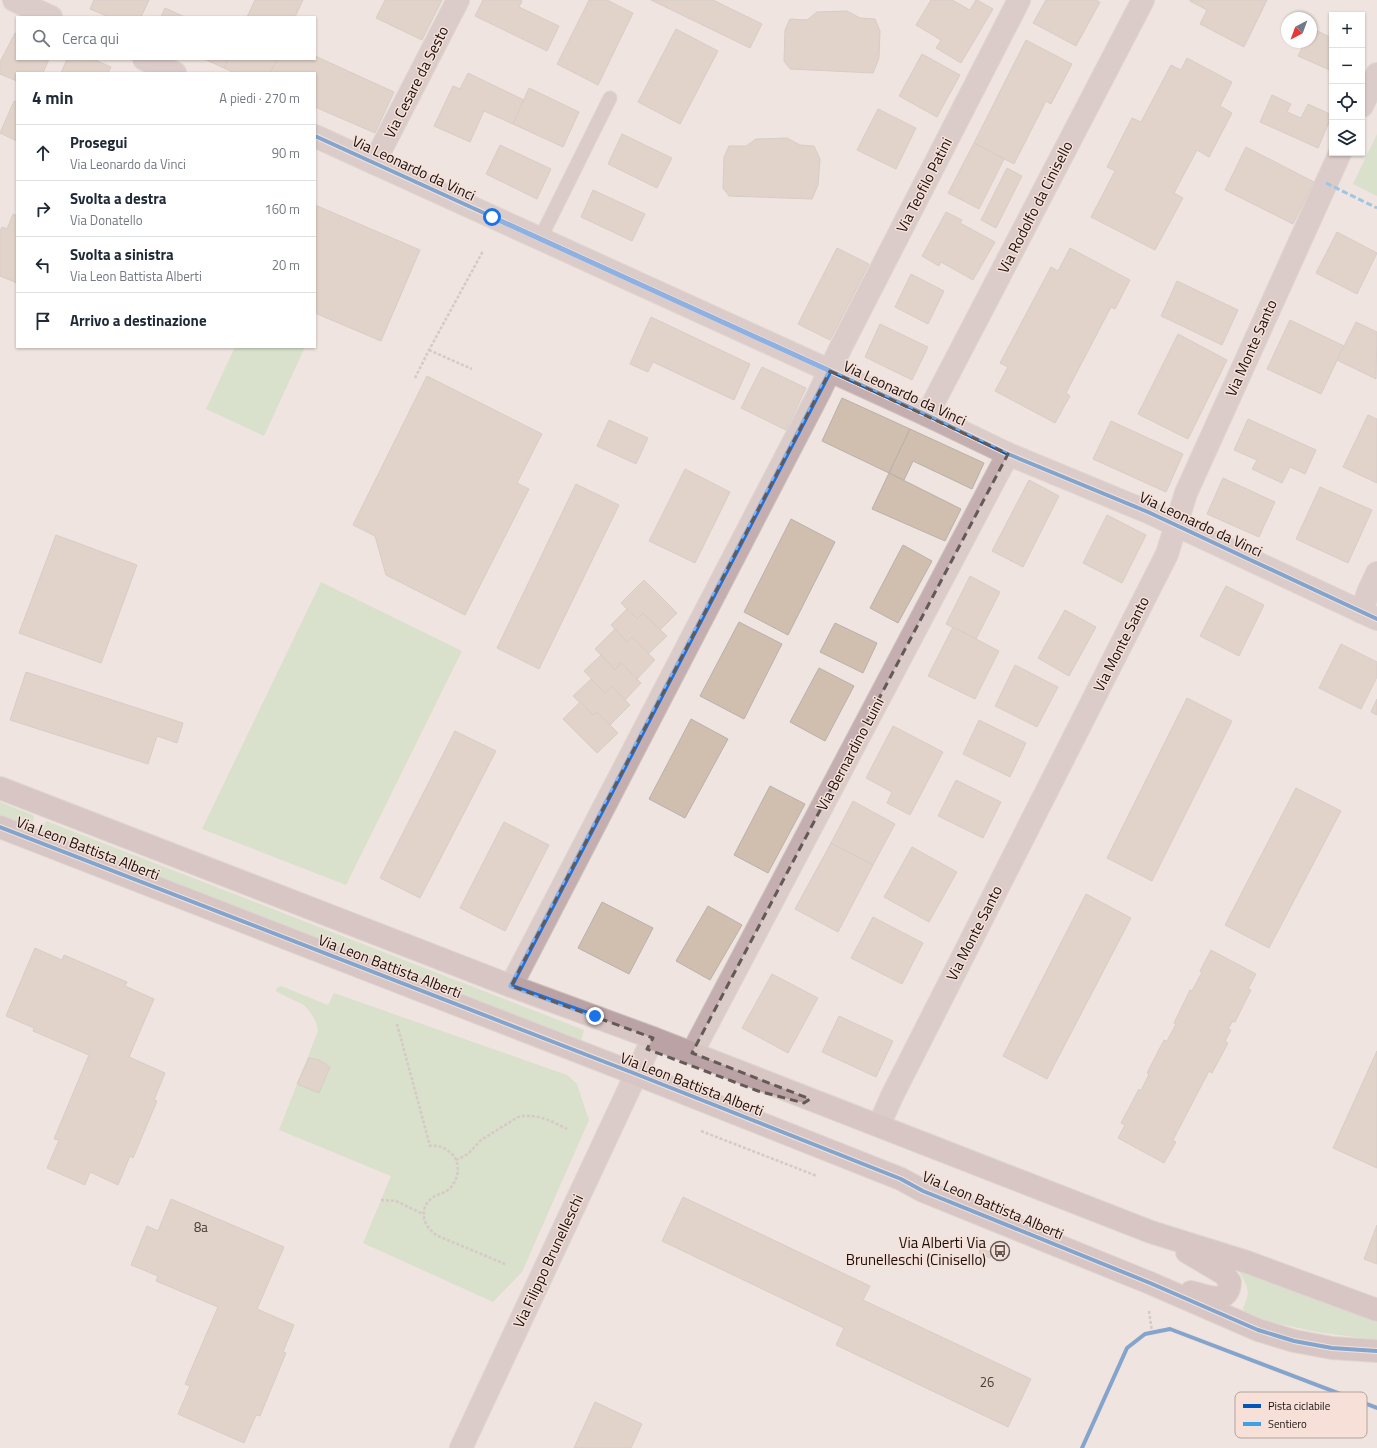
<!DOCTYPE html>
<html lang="it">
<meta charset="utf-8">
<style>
body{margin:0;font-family:"Titillium Web",sans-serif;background:#f2f2f3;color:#1f2937}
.controls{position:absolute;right:12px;top:12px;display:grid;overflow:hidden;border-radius:0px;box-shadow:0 1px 3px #0004}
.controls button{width:36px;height:36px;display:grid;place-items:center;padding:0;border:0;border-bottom:1px solid #e0e1e3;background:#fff;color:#1f2937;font:20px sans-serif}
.compass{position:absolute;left:1281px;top:12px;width:36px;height:36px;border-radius:50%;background:#fff;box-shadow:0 1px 3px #0004;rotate:221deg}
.stop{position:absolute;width:12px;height:12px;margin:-9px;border:3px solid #1a73e8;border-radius:50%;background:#fff}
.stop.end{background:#1a73e8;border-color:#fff;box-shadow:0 1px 4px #0008}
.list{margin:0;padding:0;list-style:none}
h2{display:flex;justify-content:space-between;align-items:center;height:52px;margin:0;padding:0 16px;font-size:17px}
h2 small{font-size:13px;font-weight:400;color:#747a83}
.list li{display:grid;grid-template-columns:26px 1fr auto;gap:12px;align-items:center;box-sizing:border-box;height:56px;padding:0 16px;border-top:1px solid #e0e1e3}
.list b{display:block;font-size:15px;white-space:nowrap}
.list p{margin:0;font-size:13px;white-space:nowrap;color:#747a83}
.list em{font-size:13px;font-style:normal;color:#747a83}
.icon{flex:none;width:22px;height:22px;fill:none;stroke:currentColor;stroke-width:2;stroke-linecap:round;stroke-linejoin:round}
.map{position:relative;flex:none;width:1377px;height:1448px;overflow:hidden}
.search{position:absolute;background:#fff;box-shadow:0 1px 3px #0004;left:16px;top:16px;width:300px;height:44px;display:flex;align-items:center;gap:10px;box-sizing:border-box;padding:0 14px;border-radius:0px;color:#747a83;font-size:15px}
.panel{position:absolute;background:#fff;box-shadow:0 1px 3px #0004;left:16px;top:72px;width:300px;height:276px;border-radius:0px}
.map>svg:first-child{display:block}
</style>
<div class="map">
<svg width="1377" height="1448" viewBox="0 0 1377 1448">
<rect width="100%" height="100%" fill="#efe4df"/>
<g fill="#bfdcb7">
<polygon points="1377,134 1377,196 1353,184"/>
<polygon points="235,347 305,347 264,436 206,409"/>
<polygon points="321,582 462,651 346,885 202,829"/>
<polygon points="0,802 33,815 34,818 31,826 29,827 0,816"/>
<polygon points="46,821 584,1030 581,1041 42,832"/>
<path d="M281,986L328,1005L334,993L567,1075L577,1084L589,1120L522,1272L493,1302L363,1243L391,1176L279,1130L318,1031C317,1021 311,1012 304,1005L277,992L276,991L277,988Z"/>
<path d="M1242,1270L1377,1322V1340L1317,1332L1249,1317L1246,1315L1243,1308C1252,1290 1247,1287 1239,1271Z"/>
</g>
<g fill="#d0beaf" stroke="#bab1ac">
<polygon points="94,0 149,0 141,17 109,17 90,9"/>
<polygon points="255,0 303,0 295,17 247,17"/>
<polygon points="385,0 442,0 422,40 376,18"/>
<polygon points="483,0 520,0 522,1 519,7 559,26 547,51 475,16"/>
<polygon points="589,0 607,0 633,13 598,85 557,64"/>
<polygon points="651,0 713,0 762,24 750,48"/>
<polygon points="931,0 952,0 970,10 976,0 977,0 993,9 961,63 936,48 941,40 916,25"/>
<polygon points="1046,0 1095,0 1100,2 1076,46 1033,23"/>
<polygon points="1190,0 1267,0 1244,47 1200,24 1207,10 1190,1"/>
<polygon points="165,8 185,17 161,17"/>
<polygon points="847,11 860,18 875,19 880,31 879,58 873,73 790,69 784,61 785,30 790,19 807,20 817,12"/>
<polygon points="1311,28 1332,38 1332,71 1298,56 1305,42 1311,42"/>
<polygon points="676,29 718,51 680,124 638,102"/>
<polygon points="15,33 17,34 17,59 49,59 43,73 17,73 17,81 0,74 0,62"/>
<polygon points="1026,40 1072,64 1051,104 1046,101 1014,164 974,143"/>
<polygon points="922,54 960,75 937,117 899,96"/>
<polygon points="315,56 394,92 375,133 315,107 315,73 270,73 277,59 315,59"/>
<polygon points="1187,58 1232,82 1220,106 1232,113 1209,157 1197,150 1174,193 1183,198 1155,250 1091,217 1115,171 1107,167 1132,118 1141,122 1171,65 1181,70"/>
<polygon points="67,59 93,59 111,67 108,73 61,73"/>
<polygon points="204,59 228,59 224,68"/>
<polygon points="228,59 277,59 270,73 235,73 224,68"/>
<polygon points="468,73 524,100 513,124 484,111 470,142 434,126 453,86 460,89"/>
<polygon points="529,88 579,112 563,147 513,124"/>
<polygon points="1272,95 1291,104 1287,112 1301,118 1308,104 1332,115 1318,148 1260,122"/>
<polygon points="14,101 17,102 17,141 0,133"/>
<polygon points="878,109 916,128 896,169 857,150"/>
<polygon points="622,134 672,158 657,188 608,164"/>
<polygon points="787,138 800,145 814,146 820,159 818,185 812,199 729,196 723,188 724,157 729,146 746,146 756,139"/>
<polygon points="974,143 1004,159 979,209 948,193"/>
<polygon points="500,145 551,169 537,199 486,174"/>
<polygon points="1246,147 1314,182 1293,224 1225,190"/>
<polygon points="1007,168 1022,176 996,228 981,220"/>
<polygon points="593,190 645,214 632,241 581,217"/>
<polygon points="315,205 420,250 381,341 315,313"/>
<polygon points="946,212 962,220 960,223 995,242 973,280 941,262 939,266 922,256"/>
<polygon points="13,214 17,216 17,283 0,276 0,231 2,227 7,229"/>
<polygon points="1337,232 1377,253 1357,294 1316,273"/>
<polygon points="837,248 869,264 830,340 798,324"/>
<polygon points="1070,248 1130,280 1115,309 1111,307 1066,393 1070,396 1055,423 995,391 1008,367 1000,363 1051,267 1058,271"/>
<polygon points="911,274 944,291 928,324 895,307"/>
<polygon points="1177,281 1238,310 1222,345 1161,316"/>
<polygon points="651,317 750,364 734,400 653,362 648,372 630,364"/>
<polygon points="1290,320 1344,346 1321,394 1267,369"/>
<polygon points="1356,322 1377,332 1376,379 1337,360"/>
<polygon points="880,324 928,347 912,380 865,357"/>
<polygon points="1178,334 1227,360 1188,439 1138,414"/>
<polygon points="762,367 806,388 786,430 741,408"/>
<polygon points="427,376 542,434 517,483 529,489 465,615 386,575 375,536 353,525"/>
<polygon points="842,398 910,429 889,473 822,441"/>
<polygon points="1368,415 1377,419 1377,483 1343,467"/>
<polygon points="1248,419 1316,450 1305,474 1290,467 1282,483 1252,469 1257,460 1234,450"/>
<polygon points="609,420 648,438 636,464 597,446"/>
<polygon points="1111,421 1183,454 1166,492 1093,459"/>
<polygon points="910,429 984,463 972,489 913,461 904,480 889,473"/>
<polygon points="685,469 730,492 695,563 649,541"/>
<polygon points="889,473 961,509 945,541 872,509"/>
<polygon points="1223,478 1275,502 1259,537 1207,514"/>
<polygon points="1029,480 1059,496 1023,567 992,551"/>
<polygon points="576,484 619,505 539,669 497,648"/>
<polygon points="1320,487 1372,510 1348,563 1296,539"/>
<polygon points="1107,515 1146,535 1122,583 1083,563"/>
<polygon points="791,519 835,542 788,635 744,612"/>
<polygon points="56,535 137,565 101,663 19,633"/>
<polygon points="903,545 932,561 898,623 870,608"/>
<polygon points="970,576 1000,592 976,639 946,624"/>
<polygon points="644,580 677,613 660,630 643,613 637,619 621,603"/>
<polygon points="1226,586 1264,605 1239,656 1200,636"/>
<polygon points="627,609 637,619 643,613 667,636 648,654 632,637 627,642 611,625"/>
<polygon points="1065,610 1096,627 1069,676 1038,658"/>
<polygon points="739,622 782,644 744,719 700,696"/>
<polygon points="835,623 877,643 863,673 820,652"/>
<polygon points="953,627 999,651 975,699 928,676"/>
<polygon points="615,629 627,642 632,637 655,660 637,679 621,663 615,670 595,649"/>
<polygon points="1341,644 1377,662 1377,677 1361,709 1319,688"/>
<polygon points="601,655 615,670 621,663 641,683 625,700 612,686 605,693 584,671"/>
<polygon points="1015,665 1058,687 1037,727 995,706"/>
<polygon points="819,668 854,686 825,741 790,722"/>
<polygon points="26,672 183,723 177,743 157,736 148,764 10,720"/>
<polygon points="591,679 605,693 612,686 630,705 610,725 597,712 593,715 573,696"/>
<polygon points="1187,698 1232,721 1152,881 1107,858"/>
<polygon points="1377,699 1377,715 1371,712"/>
<polygon points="580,702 593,715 597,712 618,733 597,753 563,719"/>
<polygon points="691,719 728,739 685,818 649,799"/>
<polygon points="979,720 1026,743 1010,777 963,754"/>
<polygon points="893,726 943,752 910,815 887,803 892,792 866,778"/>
<polygon points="455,731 496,751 420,898 380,878"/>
<polygon points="956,780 1001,802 983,838 938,816"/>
<polygon points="770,786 805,804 768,873 734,855"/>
<polygon points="1296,788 1341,811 1269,948 1225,925"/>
<polygon points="853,801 895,824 873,865 831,843"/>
<polygon points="504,822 549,845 505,931 460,908"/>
<polygon points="831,843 873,865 838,932 795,909"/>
<polygon points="912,847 957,872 929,922 884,897"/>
<polygon points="1086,894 1131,918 1047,1079 1003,1056"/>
<polygon points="602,902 653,928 629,974 578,948"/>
<polygon points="708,906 742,925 710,980 676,961"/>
<polygon points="873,917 923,943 902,984 851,958"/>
<polygon points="35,948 62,960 64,955 127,982 125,986 154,999 129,1057 165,1073 154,1100 157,1101 133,1158 130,1156 118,1185 90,1172 85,1185 47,1168 59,1140 54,1139 89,1055 33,1031 34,1028 6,1016"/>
<polygon points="1211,950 1256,974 1248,989 1251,990 1235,1022 1233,1021 1228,1029 1231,1030 1225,1041 1228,1043 1212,1073 1209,1071 1173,1140 1176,1142 1164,1163 1118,1138 1125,1125 1121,1123 1139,1089 1141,1091 1149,1074 1147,1073 1164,1040 1167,1041 1176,1024 1174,1023 1190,990 1192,991 1202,972 1200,971"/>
<polygon points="772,974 818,998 788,1053 742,1028"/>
<polygon points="839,1016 893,1041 876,1077 822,1052"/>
<polygon points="1377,1051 1377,1168 1333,1148"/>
<polygon points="309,1058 319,1060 330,1067 319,1093 297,1084"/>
<polygon points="683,1197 870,1286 863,1300 1031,1379 1008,1427 836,1345 844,1328 662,1241"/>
<polygon points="171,1199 284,1247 257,1309 294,1325 283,1352 286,1353 260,1416 256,1415 244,1443 178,1414 190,1386 185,1384 218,1307 156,1281 158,1276 131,1265 147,1226 158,1231"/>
<polygon points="1377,1225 1377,1264 1364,1259"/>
<polygon points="981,1248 992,1253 990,1258 979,1253"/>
<polygon points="595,1402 642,1424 631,1448 574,1448"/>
</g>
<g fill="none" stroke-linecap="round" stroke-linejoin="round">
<g stroke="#cbc3bf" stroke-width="15">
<polyline id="lane" points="540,239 610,98"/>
</g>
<g stroke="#cbc3bf" stroke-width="24">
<g id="street">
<polyline points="14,0 51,17"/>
<polyline points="144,59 175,73"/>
<polyline points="1362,106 1377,74"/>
<polyline points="315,136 927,415 1008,454 1148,512 1377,619"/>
<polyline points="374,163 458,0"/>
<polyline points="927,415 1143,0"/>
<polyline points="1361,612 1369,590 1377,573"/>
<polyline points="511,986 819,393 842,345 1019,0"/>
<polyline points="692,1053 1008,454"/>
<polyline points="879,1125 892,1096 1167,554 1186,493 1340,153"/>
<polyline points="461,1448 653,1038"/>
</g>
</g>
<g stroke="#cbc3bf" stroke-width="24">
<g id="secondary">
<polyline points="0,788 511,986 653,1038 1151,1232 1247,1262 1377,1310"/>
<polyline points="0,827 636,1074 901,1179 923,1191 1150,1283 1258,1330 1294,1341 1332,1348 1377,1351"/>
<path d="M1187,1252L1224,1274L1230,1282C1229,1306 1205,1296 1191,1292"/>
</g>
</g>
<g stroke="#b8a8a9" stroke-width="2.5" stroke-dasharray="3 2" stroke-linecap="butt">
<polyline points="429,350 472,369"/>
<polyline points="415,378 429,350 483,251"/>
<path d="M397,1024L430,1146C440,1145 445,1148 452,1154C462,1164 458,1182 448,1190C443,1194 437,1194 432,1198C417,1210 424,1228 438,1236L505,1264"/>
<polyline points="701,1131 817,1176"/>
<path d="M456,1160L468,1154L481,1140L518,1117C536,1113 552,1121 567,1129"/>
<polyline points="381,1200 396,1201 423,1214"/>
<polyline points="1149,1311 1152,1332"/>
</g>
<use href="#lane" stroke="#c4aeb0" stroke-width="13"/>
<use href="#street" stroke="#c4aeb0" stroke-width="22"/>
<use href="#secondary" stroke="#bba3a5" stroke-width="22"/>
<polyline stroke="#3da1e9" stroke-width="3" stroke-dasharray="6 3" stroke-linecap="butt" points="1326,183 1377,208"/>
<g stroke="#f6e0d8" stroke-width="6">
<g id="cycleway">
<polyline points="315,136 927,415 1008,454 1148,512 1377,619"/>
<polyline points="0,827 636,1074 901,1179 923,1191 1150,1283 1258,1330 1294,1341 1332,1348 1377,1351"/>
<polyline points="1082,1448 1127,1348 1145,1334 1170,1329 1377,1408"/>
</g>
</g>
<use href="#cycleway" stroke="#0057b8" stroke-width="4"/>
</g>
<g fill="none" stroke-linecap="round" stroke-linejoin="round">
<polyline stroke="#1a73e8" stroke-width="5" points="492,217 830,371 511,986 595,1016"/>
</g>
<path d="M0 0H1377V1448H0ZM830,371L1008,454L692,1053L810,1099L804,1103L758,1091L647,1049L653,1038L511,986Z" fill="#efe4df" fill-opacity=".55" fill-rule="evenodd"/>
<path fill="none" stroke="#635a56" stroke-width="3" stroke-dasharray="8 5" stroke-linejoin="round" d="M830,371L1008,454L692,1053L810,1099L804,1103L758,1091L647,1049L653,1038L511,986Z"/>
<defs>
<g id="bus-ring" transform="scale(1)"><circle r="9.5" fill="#f6e0d8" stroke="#635a56" stroke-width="1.5"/><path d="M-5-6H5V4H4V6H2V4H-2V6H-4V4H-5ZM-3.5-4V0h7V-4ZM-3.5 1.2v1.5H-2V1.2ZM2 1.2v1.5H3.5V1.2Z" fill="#635a56"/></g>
</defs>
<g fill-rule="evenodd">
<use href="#bus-ring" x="1000" y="1251"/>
</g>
<g text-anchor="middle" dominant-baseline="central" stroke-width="3" stroke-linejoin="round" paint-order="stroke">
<g font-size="13" fill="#453c36">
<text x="201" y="1227">8a</text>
<text x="987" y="1382">26</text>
</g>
<g font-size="15" fill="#17100d" stroke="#f6e0d8">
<text transform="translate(416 82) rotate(-63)">Via Cesare da Sesto</text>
<text transform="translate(414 168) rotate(25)">Via Leonardo da Vinci</text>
<text transform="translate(924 185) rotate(-63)">Via Teofilo Patini</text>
<text transform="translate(1035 207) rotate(-63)">Via Rodolfo da Cinisello</text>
<text transform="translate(1251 348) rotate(-66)">Via Monte Santo</text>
<text transform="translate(905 393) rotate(25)">Via Leonardo da Vinci</text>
<text transform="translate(1201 524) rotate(25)">Via Leonardo da Vinci</text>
<text transform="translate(1121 644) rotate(-63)">Via Monte Santo</text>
<text transform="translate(850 754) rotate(-62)">Via Bernardino Luini</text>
<text transform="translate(88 848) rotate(21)">Via Leon Battista Alberti</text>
<text transform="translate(974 933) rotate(-63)">Via Monte Santo</text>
<text transform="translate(390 966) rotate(21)">Via Leon Battista Alberti</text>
<text transform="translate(692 1084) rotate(21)">Via Leon Battista Alberti</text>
<text transform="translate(993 1205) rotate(23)">Via Leon Battista Alberti</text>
<text transform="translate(548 1261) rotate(-65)">Via Filippo Brunelleschi</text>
</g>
<g font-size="15" fill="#17100d" stroke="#f6e0d8" text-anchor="end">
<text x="986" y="1242">Via Alberti Via<tspan x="986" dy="17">Brunelleschi (Cinisello)</tspan></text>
</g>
</g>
<rect x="1235" y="1392" width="132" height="46" rx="6" fill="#f6e0d8" stroke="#b3a29b" stroke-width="1"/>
<rect x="1243" y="1404" width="18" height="4" fill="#0057b8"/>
<rect x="1243" y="1422" width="18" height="4" fill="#3da1e9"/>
<g font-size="11" fill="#17100d">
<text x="1268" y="1410">Pista ciclabile</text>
<text x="1268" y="1428">Sentiero</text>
</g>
</svg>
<div class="controls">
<button>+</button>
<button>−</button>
<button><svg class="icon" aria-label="locate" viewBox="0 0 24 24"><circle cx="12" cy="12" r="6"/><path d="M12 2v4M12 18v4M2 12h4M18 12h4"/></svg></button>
<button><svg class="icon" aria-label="layers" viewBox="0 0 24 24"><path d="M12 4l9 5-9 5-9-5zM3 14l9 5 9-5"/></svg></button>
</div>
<svg class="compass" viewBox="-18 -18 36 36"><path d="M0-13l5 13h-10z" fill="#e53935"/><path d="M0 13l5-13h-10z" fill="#747a83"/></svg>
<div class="stop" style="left:492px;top:217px"></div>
<div class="stop end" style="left:595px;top:1016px"></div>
<div class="search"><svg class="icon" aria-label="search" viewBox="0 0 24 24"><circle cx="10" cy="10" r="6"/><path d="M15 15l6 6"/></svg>Cerca qui</div>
<section class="panel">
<h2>4 min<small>A piedi · 270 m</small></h2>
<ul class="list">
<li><svg class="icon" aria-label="ahead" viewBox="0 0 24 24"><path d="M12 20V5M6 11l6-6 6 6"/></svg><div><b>Prosegui</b><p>Via Leonardo da Vinci</p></div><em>90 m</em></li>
<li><svg class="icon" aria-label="right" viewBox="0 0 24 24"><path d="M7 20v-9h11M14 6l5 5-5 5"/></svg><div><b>Svolta a destra</b><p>Via Donatello</p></div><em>160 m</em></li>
<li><svg class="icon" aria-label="left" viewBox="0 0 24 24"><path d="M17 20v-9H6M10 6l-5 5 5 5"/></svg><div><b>Svolta a sinistra</b><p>Via Leon Battista Alberti</p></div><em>20 m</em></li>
<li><svg class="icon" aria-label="arrive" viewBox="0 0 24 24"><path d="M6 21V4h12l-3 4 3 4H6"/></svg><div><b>Arrivo a destinazione</b></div></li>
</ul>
</section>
</div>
